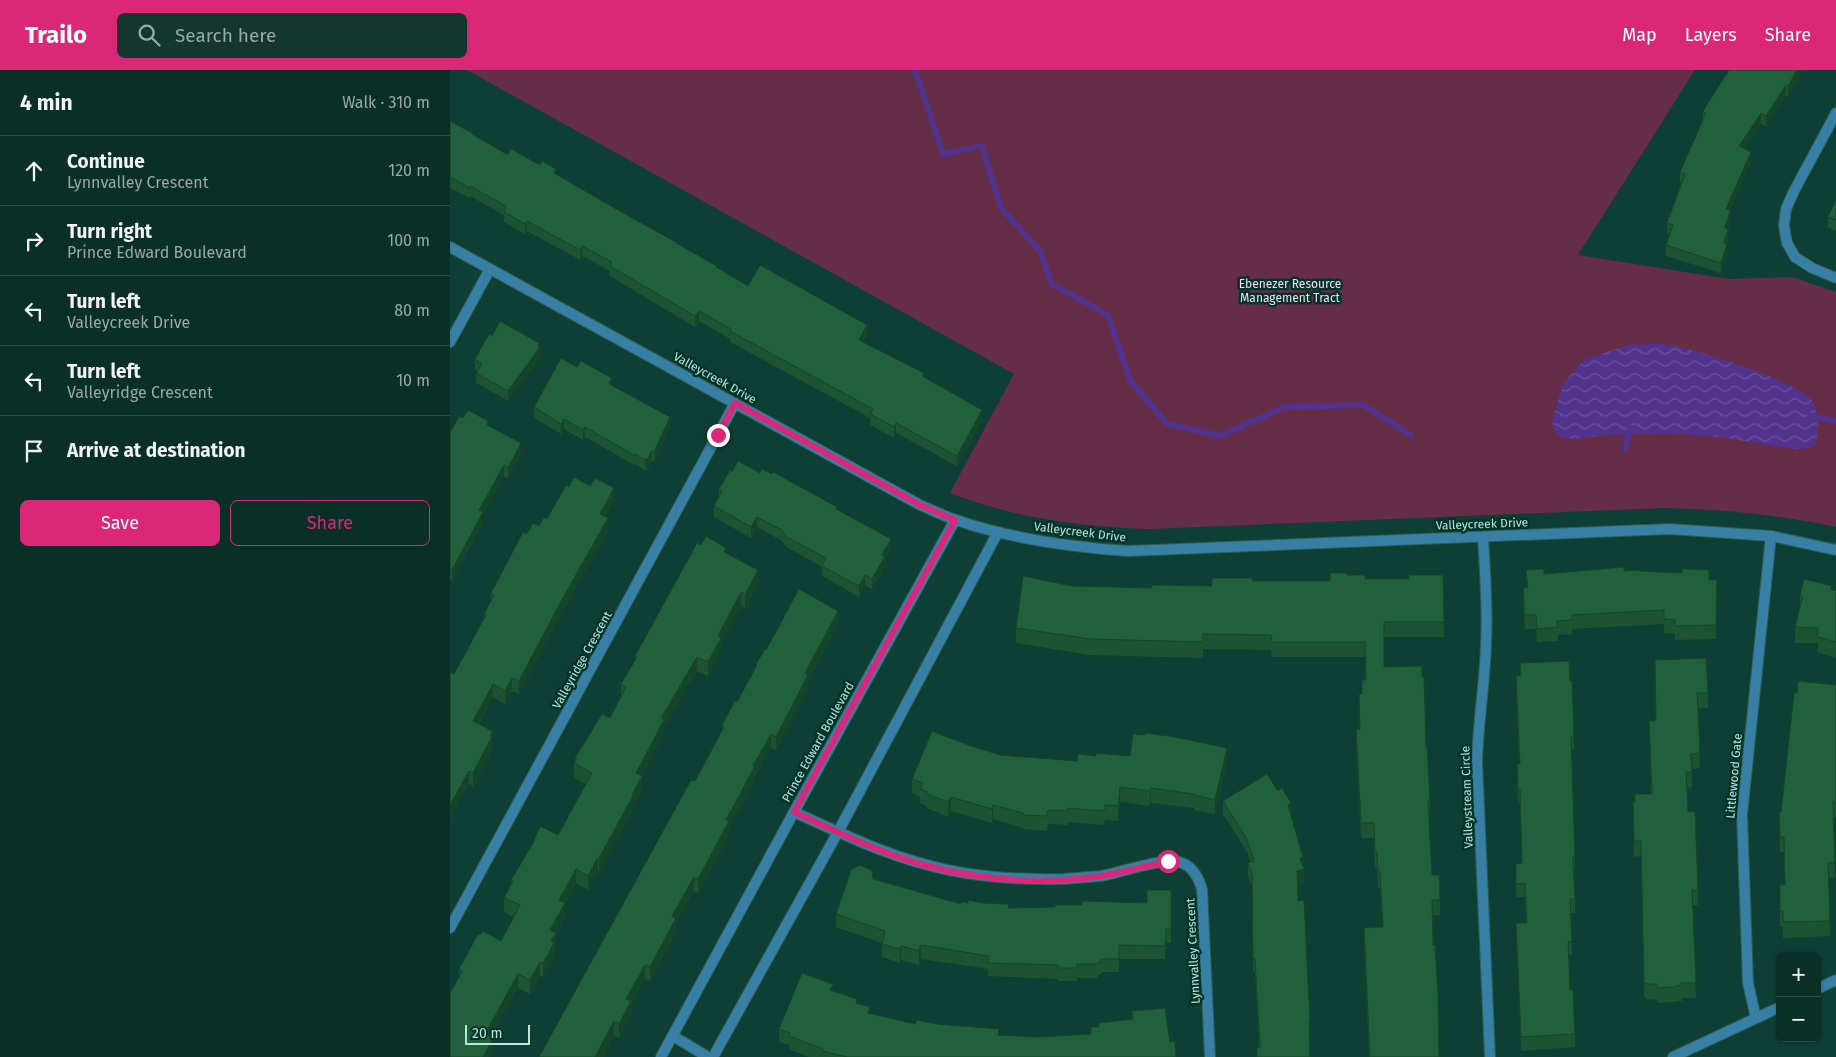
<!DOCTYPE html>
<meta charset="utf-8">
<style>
body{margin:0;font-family:"Fira Sans",sans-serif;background:#13372f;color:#f1f3f6}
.controls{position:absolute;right:15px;bottom:15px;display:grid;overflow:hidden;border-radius:8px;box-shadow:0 1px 4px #0004}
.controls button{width:45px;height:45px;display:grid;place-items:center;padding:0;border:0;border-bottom:1px solid #2a4a44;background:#0a2f27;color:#f1f3f6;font:25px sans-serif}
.scale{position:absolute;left:15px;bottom:12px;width:65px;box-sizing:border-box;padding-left:5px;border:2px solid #bce5d8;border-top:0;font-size:14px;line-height:18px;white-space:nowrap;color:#bce5d8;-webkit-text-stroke:4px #01342a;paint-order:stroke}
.stop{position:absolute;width:15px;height:15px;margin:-11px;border:4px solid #db2777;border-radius:50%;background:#fff}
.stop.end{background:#db2777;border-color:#fff;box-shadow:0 1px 5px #0008}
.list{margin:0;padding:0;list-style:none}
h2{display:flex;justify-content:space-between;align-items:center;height:65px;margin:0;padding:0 20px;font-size:21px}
h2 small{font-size:16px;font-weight:400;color:#99a9a7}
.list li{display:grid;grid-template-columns:32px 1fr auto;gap:15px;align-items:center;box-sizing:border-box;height:70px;padding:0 20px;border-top:1px solid #2a4a44}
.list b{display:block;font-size:19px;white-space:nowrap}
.list p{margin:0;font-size:16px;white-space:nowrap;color:#99a9a7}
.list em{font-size:16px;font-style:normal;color:#99a9a7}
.actions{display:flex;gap:10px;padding:15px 20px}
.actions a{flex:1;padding:11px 0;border:1px solid #db2777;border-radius:8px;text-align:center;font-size:18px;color:#db2777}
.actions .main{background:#db2777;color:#fff}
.icon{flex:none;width:28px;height:28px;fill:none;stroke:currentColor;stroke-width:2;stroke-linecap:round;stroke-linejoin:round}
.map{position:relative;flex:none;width:1386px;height:987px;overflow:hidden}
header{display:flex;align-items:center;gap:30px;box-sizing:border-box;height:70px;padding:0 25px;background:#db2777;color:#fff}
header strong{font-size:24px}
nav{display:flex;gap:28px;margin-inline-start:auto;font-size:18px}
.search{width:350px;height:45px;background:#13372f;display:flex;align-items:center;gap:12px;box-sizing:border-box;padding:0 18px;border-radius:8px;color:#99a9a7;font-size:19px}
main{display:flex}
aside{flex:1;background:#0a2f27}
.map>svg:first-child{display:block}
</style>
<header>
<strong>Trailo</strong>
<div class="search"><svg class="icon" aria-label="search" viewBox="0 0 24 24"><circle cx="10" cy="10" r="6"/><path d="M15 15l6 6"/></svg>Search here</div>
<nav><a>Map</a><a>Layers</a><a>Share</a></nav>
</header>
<main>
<aside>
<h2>4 min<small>Walk · 310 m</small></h2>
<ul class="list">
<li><svg class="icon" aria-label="ahead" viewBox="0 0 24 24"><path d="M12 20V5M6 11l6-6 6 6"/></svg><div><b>Continue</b><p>Lynnvalley Crescent</p></div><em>120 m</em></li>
<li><svg class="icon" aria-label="right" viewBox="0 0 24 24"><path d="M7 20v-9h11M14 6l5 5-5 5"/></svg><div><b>Turn right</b><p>Prince Edward Boulevard</p></div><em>100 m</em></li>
<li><svg class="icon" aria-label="left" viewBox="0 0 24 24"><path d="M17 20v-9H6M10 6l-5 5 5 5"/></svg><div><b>Turn left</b><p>Valleycreek Drive</p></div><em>80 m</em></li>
<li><svg class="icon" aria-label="left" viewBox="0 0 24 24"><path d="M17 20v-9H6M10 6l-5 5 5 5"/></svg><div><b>Turn left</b><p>Valleyridge Crescent</p></div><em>10 m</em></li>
<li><svg class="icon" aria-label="arrive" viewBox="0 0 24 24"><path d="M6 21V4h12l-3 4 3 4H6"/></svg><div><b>Arrive at destination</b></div></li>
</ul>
<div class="actions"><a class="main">Save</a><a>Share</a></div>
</aside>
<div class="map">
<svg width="1386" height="987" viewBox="0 0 1386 987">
<defs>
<pattern id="water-waves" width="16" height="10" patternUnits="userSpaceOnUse" patternTransform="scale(1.25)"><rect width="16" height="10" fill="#51338d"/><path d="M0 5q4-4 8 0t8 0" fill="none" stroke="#68509c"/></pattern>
</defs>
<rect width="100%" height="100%" fill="#0e3f34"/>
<path fill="#662d46" d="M17,0H1245L1128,185L1279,209L1342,207L1386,222V457C1329,445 1272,439 1213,438L701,459C632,457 564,448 500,423L564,304Z"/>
<path fill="url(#water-waves)" d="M1178,275C1192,275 1207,273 1221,275C1245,279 1353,313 1363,332C1369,345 1369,360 1366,374L1359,378L1346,379L1269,367L1221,363L1155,365L1124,369L1111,367L1106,363L1102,352L1113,314L1134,290Z"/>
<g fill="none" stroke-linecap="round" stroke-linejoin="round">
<g stroke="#51338d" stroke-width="6">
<polyline points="465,0 493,84 532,76 551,138 590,181 602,214 658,245 680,310 716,353 770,366 835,337 913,335 961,365"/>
<polyline points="1360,346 1386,351"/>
<polyline points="1175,379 1180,358"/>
</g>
<g stroke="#2d5d52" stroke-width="12">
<g id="street">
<polyline points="1386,43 1344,121 1336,139 1334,156 1337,173 1345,187 1362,198 1386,208"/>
<path d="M0,177L470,435C482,440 494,446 506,450C561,469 620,477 678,481L1220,459L1321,466L1386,480"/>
<polyline points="0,272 40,199"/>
<path d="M1033,467C1035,502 1038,538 1036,574C1035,613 1028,652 1027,692L1040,987"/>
<path d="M344,742C386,761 429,782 474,794C519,807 566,810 613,809C625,808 638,807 651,806C670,803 715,786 732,793C743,797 749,809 752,819L760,987"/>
<polyline points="0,858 285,333"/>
<polyline points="1367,919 1386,910"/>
<polyline points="1306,948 1298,913 1292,745 1321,466"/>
<polyline points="223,966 258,987"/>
<polyline points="211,987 344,742 505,450"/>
<polyline points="263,987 388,762 548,462"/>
<polyline points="1223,987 1330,937"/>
</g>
</g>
<use href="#street" stroke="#387fa5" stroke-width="10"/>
</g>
<g fill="#1c5333">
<polygon points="1354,0 1338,26 1336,26 1316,57 1311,53 1294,79 1301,92 1280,140 1280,150 1278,159 1278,169 1277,174 1277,184 1271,203 1216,186 1216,175 1219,164 1217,164 1217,153 1231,113 1230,112 1230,102 1253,51 1253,41"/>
<polygon points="0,51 22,65 58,85 106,104 173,143 226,173 298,216 417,266 413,272 474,307 532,350 507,396 446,363 444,368 420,355 420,348 280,272 280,269 249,251 245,257 160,206 160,201 132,186 130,190 77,161 75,164 54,152 54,145 20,126 20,128 0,118"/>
<polygon points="1386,129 1386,161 1378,157 1378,147"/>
<polygon points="42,266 89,277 90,287 58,331 26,313 26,303 27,301 25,300 25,289"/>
<polygon points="162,315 220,358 204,392 202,391 198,399 195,400 185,394 184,395 135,367 133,370 114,359 111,364 84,348 84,337"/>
<polygon points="13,348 38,356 71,383 58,408 54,406 33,444 33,452 2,511 0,510 0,363"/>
<polygon points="282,402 310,403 387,440 441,479 435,491 435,496 422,519 415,516 409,527 372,506 372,497 335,476 332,471 307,457 301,468 264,447 264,436 269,426 269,419"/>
<polygon points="119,417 164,431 156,446 158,461 109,548 69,624 62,621 55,634 43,627 29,654 42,661 42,680 23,716 19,714 4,604 34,550 34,544 41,531 41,523 77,464 89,456 97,449"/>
<polygon points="251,475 276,483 308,514 295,539 291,536 271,574 271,582 258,606 247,601 214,657 214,664 192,706 192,720 183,736 183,740 149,802 148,801 138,820 126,813 115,834 115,847 106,863 106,877 104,881 104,887 93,907 90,906 80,924 68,918 41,967 43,982 9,907 9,899 51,871 64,847 54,842 54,828 61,814 61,810 108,765 136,714 124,708 124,693 125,692 125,688 160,648 171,626 171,614 185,591 185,586"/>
<polygon points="1076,500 1094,504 1174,501 1232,503 1259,510 1267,510 1266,569 1225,570 1225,564 1214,563 1214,554 1122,559 1122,564 1108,565 1108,571 1087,572 1086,559 1075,559 1073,532 1073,518 1077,517"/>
<polygon points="897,505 915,509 959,509 993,505 994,567 934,567 934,597 976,676 980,730 980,745 979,745 982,805 990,830 990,845 982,845 989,987 919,987 914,873 914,858 933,857 930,818 928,818 927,798 925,798 924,768 911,768 906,674 906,659 910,659 909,624 912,624 915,610 915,587 822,587 821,580 753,579 753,588 640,585 566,573 566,558 622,516 702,518 762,516 803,511 880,511"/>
<polygon points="1382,519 1386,521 1386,588 1368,583 1368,573 1345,573 1345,557 1350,540 1350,525"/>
<polygon points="388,555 358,611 358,619 326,681 321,678 305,707 305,711 279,758 279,766 248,823 244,821 226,853 226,862 200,911 195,909 181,935 181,945 169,968 164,965 153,987 89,987 245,711 272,660 272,655 287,632 306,598 306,594 316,580"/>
<polygon points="1205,590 1258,623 1258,638 1248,638 1250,698 1242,699 1242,717 1237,718 1238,742 1248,820 1248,835 1243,835 1246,928 1232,928 1232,931 1225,931 1225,932 1207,933 1207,929 1197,930 1197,928 1194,928 1191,786 1184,787 1183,732 1185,732 1201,724 1199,651 1206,650"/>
<polygon points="1070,593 1120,611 1124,667 1124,680 1122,680 1125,786 1125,799 1124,799 1125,843 1121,843 1122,885 1118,885 1120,920 1125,964 1125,977 1071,981 1066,853 1076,853 1075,827 1066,827 1066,794 1072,793 1070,733 1068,733 1067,707 1067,694 1069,694 1066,620 1066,606 1070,606"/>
<polygon points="1386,615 1386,748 1384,748 1385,808 1378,808 1380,866 1333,868 1333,857 1330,856 1330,815 1335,815 1334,782 1330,782 1329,742 1331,742 1347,623"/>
<polygon points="518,675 550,685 627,691 680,686 777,692 765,744 744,740 744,738 701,733 700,736 670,732 668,751 655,750 654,755 618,752 618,755 598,754 597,761 573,759 573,758 543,749 542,753 501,741 498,747 477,738 477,736 470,733 470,727 462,723 462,709"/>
<polygon points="828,721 841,746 853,796 854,812 848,814 848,831 860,950 860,963 809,978 805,902 803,902 802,817 798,806 798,793 801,792 797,782 773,744 773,731"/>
<polygon points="423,809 511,834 559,838 605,837 697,833 721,820 721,873 716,873 715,889 669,889 669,902 651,902 651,905 648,905 647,908 627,908 627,911 608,911 608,909 538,906 538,899 471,889 469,895 451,890 450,893 432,887 432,873 386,857 386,844"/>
<polygon points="383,921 407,933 420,944 466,954 487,954 549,965 589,967 641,964 641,957 649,957 649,953 682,950 682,941 720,972 726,987 359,987 339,979 339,975 329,972 329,959"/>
</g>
<g fill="#164429">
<polygon points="1347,0 1354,0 1338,26 1338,16"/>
<polygon points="1336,15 1336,26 1316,57 1316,46"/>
<polygon points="1311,43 1311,53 1289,87 1289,76"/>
<polygon points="1301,82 1301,92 1276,149 1276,139"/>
<polygon points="1280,140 1280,150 1275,168 1275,158"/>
<polygon points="77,151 77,161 75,164 75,154"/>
<polygon points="1278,159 1278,169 1274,183 1274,173"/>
<polygon points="1277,174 1277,184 1271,203 1271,193"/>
<polygon points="132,176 132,186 130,190 130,180"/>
<polygon points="249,241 249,251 245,257 245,246"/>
<polygon points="417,255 417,266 409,281 409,270"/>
<polygon points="89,273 90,287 58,331 58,321"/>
<polygon points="532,340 532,350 507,396 507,386"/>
<polygon points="220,347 220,358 204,392 204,382"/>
<polygon points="114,349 114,359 111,364 111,354"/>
<polygon points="446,353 446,363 444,368 444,357"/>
<polygon points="135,357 135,367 133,370 133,360"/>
<polygon points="71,373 71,383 58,408 58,398"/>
<polygon points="202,381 202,391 198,399 195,400 195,390"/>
<polygon points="54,395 54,406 33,444 33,452 2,511 2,500 29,440"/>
<polygon points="164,418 164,431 150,457 150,444"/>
<polygon points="307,447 307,457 301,468 301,457"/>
<polygon points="158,448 158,461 109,548 69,624 69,611 109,535"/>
<polygon points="441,469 441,479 435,491 435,496 422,519 422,509 432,485"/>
<polygon points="308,500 308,514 295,539 295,525"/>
<polygon points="415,505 415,516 409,527 409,516"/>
<polygon points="291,522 291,536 271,574 271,582 258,606 258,592 268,566"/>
<polygon points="388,541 388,555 358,611 358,619 326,681 326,667 355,603"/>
<polygon points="247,587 247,601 214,657 214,664 192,706 192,720 183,736 183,740 149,802 149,788 182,725 186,703 211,648"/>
<polygon points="62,608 62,621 55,634 55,621"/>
<polygon points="43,614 43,627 23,664 23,651"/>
<polygon points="42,661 42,680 23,716 23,703"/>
<polygon points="321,664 321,678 305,707 305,711 279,758 279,766 248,823 248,809 276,750 303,696"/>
<polygon points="777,678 777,692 765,744 765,730"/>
<polygon points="19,701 19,714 0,748 0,735"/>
<polygon points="670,717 670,732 668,751 668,736"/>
<polygon points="701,718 701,733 700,736 700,721"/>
<polygon points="501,727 501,741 498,747 498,732"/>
<polygon points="841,733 841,746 838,748 838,735"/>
<polygon points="543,735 543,749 542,753 542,739"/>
<polygon points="148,787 148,801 138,820 138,806"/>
<polygon points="853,787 854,812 847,814 847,801 850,788"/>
<polygon points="126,799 126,813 115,834 115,847 103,867 106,863 106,877 104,881 104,887 93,907 93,893 100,860 109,830"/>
<polygon points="244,807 244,821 226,853 226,862 200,911 200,897 222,846"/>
<polygon points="471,875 471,889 469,895 469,881"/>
<polygon points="451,876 451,890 450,893 450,879"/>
<polygon points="90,892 90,906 80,924 80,910"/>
<polygon points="195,895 195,909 181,935 181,945 169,968 169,954 176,929"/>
<polygon points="68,904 68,918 35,978 35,964"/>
<polygon points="164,951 164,965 153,987 145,987"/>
<polygon points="43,968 43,982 40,987 33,987"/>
</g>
<g fill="#20613b" stroke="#164429">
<polygon points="1279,0 1347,0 1338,16 1336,15 1316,46 1311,43 1289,76 1301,82 1276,139 1280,140 1275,158 1278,159 1274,173 1277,174 1271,193 1216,175 1223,155 1217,153 1235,104 1230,102 1256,43 1253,41"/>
<polygon points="0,51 22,63 22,64 58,85 61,79 90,95 92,91 106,99 104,103 173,143 226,172 226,173 267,196 266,197 298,216 310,195 417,255 409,270 474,303 472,306 532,340 507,386 446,353 444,357 420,344 423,339 280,261 281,259 249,241 245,246 160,196 162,192 132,176 130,180 77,151 75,154 54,142 56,136 20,116 20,118 0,107"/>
<polygon points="1386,129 1386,150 1378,147"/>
<polygon points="50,251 89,273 88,276 90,277 58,321 26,303 32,294 25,289 39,264 42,266"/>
<polygon points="111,288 127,297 131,291 162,308 159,314 220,347 204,382 202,381 198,388 195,390 185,384 184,385 135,357 133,360 114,349 111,354 84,337"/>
<polygon points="18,340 38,351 37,355 71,373 58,398 54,395 29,440 33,442 2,500 0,499 0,363 9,346 13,348"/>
<polygon points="288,391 310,403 312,399 322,404 323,402 387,437 386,439 441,469 432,485 435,486 422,509 415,505 409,516 372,496 376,488 335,466 332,460 307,447 301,457 264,436 272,421 269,419 280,400 282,402"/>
<polygon points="124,407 140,416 145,408 164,418 150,444 158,448 109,535 69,611 62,608 55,621 43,614 23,651 42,661 40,666 42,667 23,703 19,701 0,735 0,604 1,602 4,604 36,545 34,544 44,525 41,523 73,462 77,464 83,453 89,456 94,447 97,449 116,415 119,417"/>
<polygon points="256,466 276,478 274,482 308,500 295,525 291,522 268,566 271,568 258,592 247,587 211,648 214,650 186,703 192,706 182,725 183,726 149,788 148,787 138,806 126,799 109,830 115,833 100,860 106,863 101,871 104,873 93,893 90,892 80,910 68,904 35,964 43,968 33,987 0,987 0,924 12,901 9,899 28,864 30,865 33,861 51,871 70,835 54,828 63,811 61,810 82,775 90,756 108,765 142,703 124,693 127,689 125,688 152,644 160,648 176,617 171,614 187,587 185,586 247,473 251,475"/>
<polygon points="1174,497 1174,501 1189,500 1189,501 1232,503 1232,499 1259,500 1259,510 1267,510 1266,555 1225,556 1225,550 1214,549 1214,540 1122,545 1122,550 1107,551 1108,557 1087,559 1086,545 1075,545 1073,518 1078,517 1076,500 1094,499 1094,504"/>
<polygon points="880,503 897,503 897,505 915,505 915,509 959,509 959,505 993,505 994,552 934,552 934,597 972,596 972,607 974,607 976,676 977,676 980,730 978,730 980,768 982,805 989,805 990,830 982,830 983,875 985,875 988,925 989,987 920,987 914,858 933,857 930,802 928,802 927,782 925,782 924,753 911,753 906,659 910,659 909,624 912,624 912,610 916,610 915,572 822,572 821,565 753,564 753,572 640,569 566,558 573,506 622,516 702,518 702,515 762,516 762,508 802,508 803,511 880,511"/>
<polygon points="1354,509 1382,516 1381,519 1386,521 1386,572 1368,567 1368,558 1345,557 1353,526 1350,525"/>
<polygon points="349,519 388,541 355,603 358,605 326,667 321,664 303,696 305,696 276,750 279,751 248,809 244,807 222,846 226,848 200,897 195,895 176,929 181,931 169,954 164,951 145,987 89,987 241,710 245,711 274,657 272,655 285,631 287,632 307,595 306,594 315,579 316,580"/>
<polygon points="1256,588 1258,623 1247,623 1250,683 1241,684 1242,702 1236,702 1238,742 1245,741 1248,820 1242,820 1246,913 1231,913 1232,915 1225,916 1225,917 1207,918 1207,914 1197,914 1197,913 1194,913 1191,771 1184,771 1183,732 1185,732 1185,724 1202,724 1199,651 1206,650 1205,590"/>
<polygon points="1119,591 1120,611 1122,610 1124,667 1121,667 1125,786 1123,786 1125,829 1120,829 1122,871 1118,872 1120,920 1123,920 1125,964 1071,967 1066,853 1077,853 1075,813 1066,814 1066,794 1072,793 1070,719 1068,719 1067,694 1070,694 1066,606 1071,606 1070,593"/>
<polygon points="1348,611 1386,615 1386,733 1383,732 1385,792 1378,793 1380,851 1333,852 1333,841 1330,841 1330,815 1335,815 1334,767 1330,767 1329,742 1331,742 1344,623 1347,623"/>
<polygon points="482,661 518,675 550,685 627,691 628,684 646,686 646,683 680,686 683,664 695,665 695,663 725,667 777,678 765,730 744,725 744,724 701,718 700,721 670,717 668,736 655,735 654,741 618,738 618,741 598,740 597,746 573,745 573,743 543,735 542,739 501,727 498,732 477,724 478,722 470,719 473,713 462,709"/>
<polygon points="817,704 828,721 832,718 841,733 838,735 853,787 850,788 854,799 847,801 848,831 854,830 860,950 859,950 860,987 807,987 807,978 810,978 805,889 803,889 802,804 798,793 804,791 797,769 773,731"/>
<polygon points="409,795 422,800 423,809 511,834 512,832 518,833 518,830 532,833 559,834 558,838 605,837 605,835 632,835 632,831 697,833 697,820 721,820 721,859 716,859 715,876 669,875 669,889 651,889 651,892 648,892 647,894 627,894 627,898 608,898 608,895 538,893 539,886 471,875 469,881 451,876 450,879 432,874 435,861 386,844 401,800"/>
<polygon points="352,903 383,914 380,920 407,929 406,933 420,937 418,943 466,954 466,950 487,954 549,959 548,965 589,967 641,964 641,957 649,957 649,953 683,949 682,941 715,938 720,972 725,971 726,987 397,987 372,981 373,979 339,966 340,963 329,959"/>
</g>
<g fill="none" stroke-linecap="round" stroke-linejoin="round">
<path stroke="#db2777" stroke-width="6" d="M268,365L285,333L470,435L505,450L344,742C386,761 429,783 474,795C531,810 593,815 651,806C674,802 696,796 718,791"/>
</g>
<g text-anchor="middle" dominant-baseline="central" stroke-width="5" stroke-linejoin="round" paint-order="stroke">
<g font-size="12" fill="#f8dbe5" stroke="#01342a">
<text x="840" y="214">Ebenezer Resource<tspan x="840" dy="14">Management Tract</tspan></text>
</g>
<g font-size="12" fill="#bce5d8" stroke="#01342a">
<text transform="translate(265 308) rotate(29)">Valleycreek Drive</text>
<text transform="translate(1032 454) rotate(-2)">Valleycreek Drive</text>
<text transform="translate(630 462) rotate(7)">Valleycreek Drive</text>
<text transform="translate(132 590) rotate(-61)">Valleyridge Crescent</text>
<text transform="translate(368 672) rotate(-61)">Prince Edward Boulevard</text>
<text transform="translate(1284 706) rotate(-85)">Littlewood Gate</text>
<text transform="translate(1017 727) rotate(-92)">Valleystream Circle</text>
<text transform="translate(743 881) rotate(-93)">Lynnvalley Crescent</text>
</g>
</g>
</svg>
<div class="controls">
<button>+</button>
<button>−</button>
</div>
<div class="scale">20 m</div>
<div class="stop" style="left:718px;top:791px"></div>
<div class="stop end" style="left:268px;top:365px"></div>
</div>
</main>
